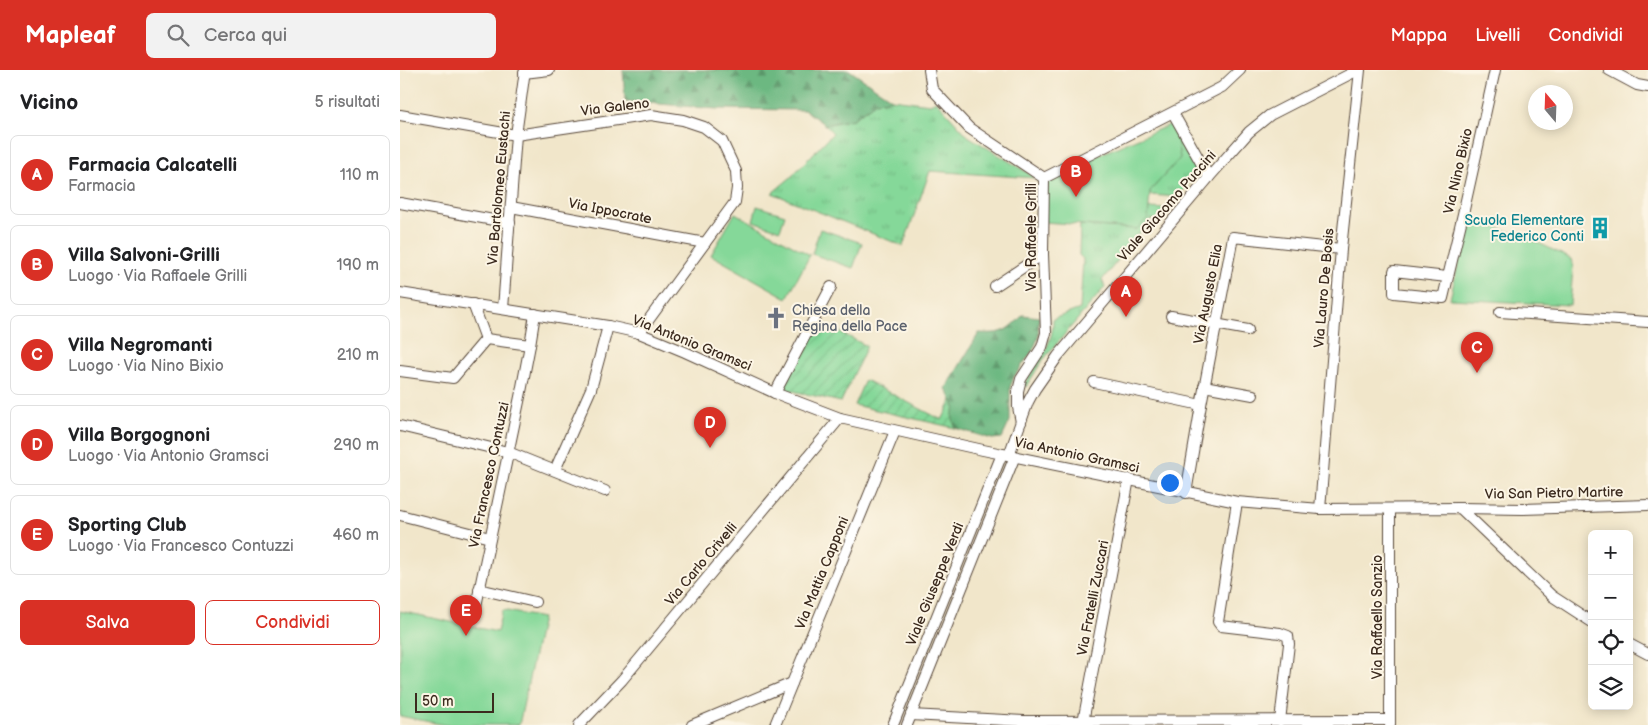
<!DOCTYPE html>
<html lang="it">
<meta charset="utf-8">
<style>
body{margin:0;font-family:"Balsamiq Sans",sans-serif;background:#f2f2f2;color:#202124}
.controls{position:absolute;right:15px;bottom:15px;display:grid;overflow:hidden;border-radius:8px;box-shadow:0 2px 12px #0003}
.controls button{width:45px;height:45px;display:grid;place-items:center;padding:0;border:0;border-bottom:1px solid #e0e0e0;background:#fff;color:#202124;font:25px sans-serif}
.compass{position:absolute;left:1128px;top:15px;width:45px;height:45px;border-radius:50%;background:#fff;box-shadow:0 2px 12px #0003;rotate:341deg}
.scale{position:absolute;left:15px;bottom:12px;width:79px;box-sizing:border-box;padding-left:5px;border:2px solid #3b2a1e;border-top:0;font-size:14px;line-height:18px;white-space:nowrap;color:#3b2a1e;-webkit-text-stroke:4px #fcf5e5;paint-order:stroke}
.you{position:absolute;left:769px;top:412px;width:18px;height:18px;margin:-12px;border:4px solid #fff;border-radius:50%;background:#1a73e8;box-shadow:0 0 0 8px #1a73e833}
.badge{display:grid;place-items:center;width:32px;height:32px;border-radius:50%;background:#d93025;color:#fff;font-size:16px;font-weight:700}
.pin{position:absolute;translate:-50% -41px;filter:drop-shadow(0 1px 2px #0008)}
.pin::after{content:'';position:absolute;top:26px;width:18px;height:15px;background:inherit;clip-path:polygon(0 0,100% 0,50% 100%)}
.list{margin:0;padding:0;list-style:none}
h2{display:flex;justify-content:space-between;align-items:center;height:65px;margin:0;padding:0 20px;font-size:21px}
h2 small{font-size:16px;font-weight:400;color:#757577}
.list li{display:grid;grid-template-columns:32px 1fr auto;gap:15px;align-items:center;box-sizing:border-box;height:80px;margin:0 10px 10px;padding:0 10px;border:1px solid #e0e0e0;border-radius:8px}
.list b{display:block;font-size:19px;white-space:nowrap}
.list p{margin:0;font-size:16px;white-space:nowrap;color:#757577}
.list em{font-size:16px;font-style:normal;color:#757577}
.actions{display:flex;gap:10px;padding:15px 20px}
.actions a{flex:1;padding:11px 0;border:1px solid #d93025;border-radius:8px;text-align:center;font-size:18px;color:#d93025}
.actions .main{background:#d93025;color:#fff}
.icon{flex:none;width:28px;height:28px;fill:none;stroke:currentColor;stroke-width:2;stroke-linecap:round;stroke-linejoin:round}
.map{position:relative;flex:none;width:1248px;height:655px;overflow:hidden}
header{display:flex;align-items:center;gap:30px;box-sizing:border-box;height:70px;padding:0 25px;background:#d93025;color:#fff}
header strong{font-size:24px}
nav{display:flex;gap:28px;margin-inline-start:auto;font-size:18px}
.search{width:350px;height:45px;background:#f2f2f2;display:flex;align-items:center;gap:12px;box-sizing:border-box;padding:0 18px;border-radius:8px;color:#757577;font-size:19px}
main{display:flex}
aside{flex:1;background:#fff}
.map>svg:first-child{display:block}
</style>
<header>
<strong>Mapleaf</strong>
<div class="search"><svg class="icon" aria-label="search" viewBox="0 0 24 24"><circle cx="10" cy="10" r="6"/><path d="M15 15l6 6"/></svg>Cerca qui</div>
<nav><a>Mappa</a><a>Livelli</a><a>Condividi</a></nav>
</header>
<main>
<aside>
<h2>Vicino<small>5 risultati</small></h2>
<ul class="list">
<li><span class="badge">A</span><div><b>Farmacia Calcatelli</b><p>Farmacia</p></div><em>110 m</em></li>
<li><span class="badge">B</span><div><b>Villa Salvoni-Grilli</b><p>Luogo · Via Raffaele Grilli</p></div><em>190 m</em></li>
<li><span class="badge">C</span><div><b>Villa Negromanti</b><p>Luogo · Via Nino Bixio</p></div><em>210 m</em></li>
<li><span class="badge">D</span><div><b>Villa Borgognoni</b><p>Luogo · Via Antonio Gramsci</p></div><em>290 m</em></li>
<li><span class="badge">E</span><div><b>Sporting Club</b><p>Luogo · Via Francesco Contuzzi</p></div><em>460 m</em></li>
</ul>
<div class="actions"><a class="main">Salva</a><a>Condividi</a></div>
</aside>
<div class="map">
<svg width="1248" height="655" viewBox="0 0 1248 655">
<defs>
<pattern id="grass-tufts" width="24" height="20" patternUnits="userSpaceOnUse" patternTransform="scale(1.25)"><rect width="24" height="20" fill="#85d899"/><path d="M3 7l-1-3M5 7V3M7 7l1-3M15 17l-1-3M17 17v-4M19 17l1-3" fill="none" stroke="#74ba83"/></pattern>
<pattern id="forest-firs" width="22" height="20" patternUnits="userSpaceOnUse" patternTransform="scale(1.25)"><rect width="22" height="20" fill="#6cb881"/><path d="M5 1l3.5 6h-7zM16 11l3.5 6h-7z" fill="#5a9669"/></pattern>
<pattern id="garden-furrows" width="10" height="10" patternUnits="userSpaceOnUse" patternTransform="scale(1.25)"><rect width="10" height="10" fill="#85d899"/><path d="M-1 1l2-2M0 10L10 0M9 11l2-2" fill="none" stroke="#74ba83"/></pattern>
</defs>
<rect width="100%" height="100%" fill="#fcf5e5"/>
<filter id="ink" filterUnits="userSpaceOnUse"><feTurbulence type="fractalNoise" baseFrequency=".02" numOctaves="2"/><feDisplacementMap in="SourceGraphic" scale="10" xChannelSelector="R" yChannelSelector="G"/><feConvolveMatrix kernelMatrix="1 2 1 2 8 2 1 2 1" color-interpolation-filters="sRGB"/></filter>
<filter id="wash" filterUnits="userSpaceOnUse"><feTurbulence type="fractalNoise" baseFrequency=".0096" numOctaves="4" result="noise"/><feDisplacementMap in="SourceGraphic" scale="20" xChannelSelector="R" yChannelSelector="G"/><feGaussianBlur stdDeviation="1.12" result="paint"/><feColorMatrix in="noise" values="0 0 0 0 0 0 0 0 0 0 0 0 0 0 0 0 0 1.4 0 .05"/><feComposite in="paint" operator="in"/></filter>
<g filter="url(#wash)">
<rect width="100%" height="100%" fill="#f1e6ca"/>
<g fill="url(#grass-tufts)" stroke="#60815c">
<polygon points="492,29 530,34 536,31 568,66 636,108 530,101 503,176 372,123 390,108 433,63 425,55 453,49 476,32"/>
<polygon points="774,53 796,94 797,103 778,127 750,125 750,121 780,88"/>
<path d="M749,138L768,139L758,151L751,149L702,210L705,217L642,291L626,317L624,314C637,293 654,275 653,249L680,239L683,189L679,185L680,155L737,159L748,148Z"/>
</g>
<g fill="url(#forest-firs)" stroke="#547150">
<polygon points="223,0 449,0 492,29 476,32 453,49 425,55 405,40 317,39 225,31"/>
<path d="M623,245L639,247L638,268L633,280L614,307L610,317V351L602,368L592,369L555,358L552,345L555,337L546,318L579,263C603,264 607,262 623,245Z"/>
</g>
<g fill="#85d899" stroke="#60815c">
<polygon points="774,53 780,88 750,121 748,148 737,159 644,152 644,108"/>
<polygon points="357,136 385,145 380,160 353,151"/>
<polygon points="335,143 410,185 387,228 311,185"/>
<path d="M1068,152C1105,156 1138,172 1171,189L1173,197L1170,235L1050,229Z"/>
<polygon points="420,159 462,173 453,198 412,184"/>
<polygon points="102,540 142,548 119,655 45,655 0,646 0,541 97,562"/>
</g>
<g fill="url(#garden-furrows)" stroke="#60815c">
<polygon points="417,251 467,276 441,332 384,319 383,315"/>
<polygon points="465,310 542,350 552,330 555,337 552,345 555,358 454,335"/>
</g>
</g>
<g filter="url(#ink)">
<g fill="none" stroke-linecap="round" stroke-linejoin="round">
<g stroke="#564638" stroke-width="12">
<g id="minor">
<polyline points="529,0 532,19 569,58 644,108"/>
<polyline points="1209,0 1237,15 1248,17"/>
<polyline points="124,3 149,0"/>
<polyline points="773,43 809,107"/>
<polyline points="0,45 116,65 251,45 283,50 304,57 322,71 336,101 337,118 335,132 239,263"/>
<polyline points="0,133 110,153"/>
<polyline points="111,137 305,173"/>
<polyline points="1047,207 994,201 994,223 1043,228 1063,144 1095,0"/>
<polyline points="595,216 643,184"/>
<polyline points="0,223 208,256 239,263 285,282 375,323 440,348 583,380 837,432 920,439 1060,438 1152,526 1192,552"/>
<polyline points="73,234 86,269"/>
<polyline points="103,239 116,65 125,0"/>
<polyline points="1100,242 1248,252"/>
<polyline points="771,246 848,260"/>
<polyline points="86,269 130,275 135,244"/>
<polyline points="0,301 53,308 86,269"/>
<polyline points="694,312 801,335"/>
<polyline points="804,316 853,325"/>
<polyline points="375,323 431,217"/>
<polyline points="621,352 618,337 618,321 621,309 642,277 646,263 643,184 644,108 822,17 840,0"/>
<polyline points="0,356 108,382 205,421"/>
<polyline points="609,385 628,332 635,319 658,286 811,105 849,62 870,45 958,0"/>
<polyline points="155,400 191,319 208,256"/>
<polyline points="786,423 801,335 833,167 941,179"/>
<polyline points="837,432 818,552 821,556 880,563 888,566 889,574 880,651"/>
<polyline points="1060,438 1123,439 1248,435"/>
<polyline points="920,439 941,179 960,0"/>
<polyline points="0,445 90,468"/>
<polyline points="79,519 135,532"/>
<polyline points="75,541 121,322 130,275"/>
<polyline points="1229,574 1248,584"/>
<polyline points="511,645 624,651 990,650"/>
<polyline points="683,652 729,409"/>
<polyline points="179,655 222,610 440,348"/>
<polyline points="292,655 392,613"/>
<polyline points="375,655 495,361"/>
<polyline points="493,655 602,384"/>
<polyline points="507,655 615,386"/>
<polyline points="990,655 990,439"/>
</g>
</g>
<use href="#minor" stroke="#fff" stroke-width="10"/>
</g>
</g>
<defs>
<g id="building-bare" transform="scale(1.725)"><path d="M-4-6H4V6H1V3H-1V6H-4ZM-2.5-4.3h1.7v1.8h-1.7ZM.8-4.3h1.7v1.8H.8ZM-2.5-1h1.7V.8h-1.7ZM.8-1h1.7V.8H.8Z" fill="#0f9aa8" stroke="#fcf5e5" stroke-width="2.5" paint-order="stroke"/></g>
<g id="church-bare" transform="scale(1.725)"><path d="M-1.2-6h2.4v3.5h3.3v2.4h-3.3V6h-2.4V-.1h-3.3v-2.4h3.3Z" fill="#6b7280" stroke="#fcf5e5" stroke-width="2.5" paint-order="stroke"/></g>
</defs>
<g fill-rule="evenodd">
<use href="#building-bare" x="1200" y="158"/>
<use href="#church-bare" x="376" y="248"/>
</g>
<g text-anchor="middle" dominant-baseline="central" stroke-width="4" stroke-linejoin="round" paint-order="stroke">
<g font-size="14" fill="#3b2a1e" stroke="#fcf5e5">
<text transform="translate(215 37) rotate(-7)">Via Galeno</text>
<text transform="translate(1058 101) rotate(-77)">Via Nino Bixio</text>
<text transform="translate(99 118) rotate(-85)">Via Bartolomeo Eustachi</text>
<text transform="translate(767 136) rotate(-49)">Viale Giacomo Puccini</text>
<text transform="translate(210 141) rotate(11)">Via Ippocrate</text>
<text transform="translate(631 167) rotate(-90)">Via Raffaele Grilli</text>
<text transform="translate(924 218) rotate(-85)">Via Lauro De Bosis</text>
<text transform="translate(808 224) rotate(-79)">Via Augusto Elia</text>
<text transform="translate(292 273) rotate(22)">Via Antonio Gramsci</text>
<text transform="translate(677 385) rotate(12)">Via Antonio Gramsci</text>
<text transform="translate(89 405) rotate(-78)">Via Francesco Contuzzi</text>
<text transform="translate(1154 423) rotate(-1)">Via San Pietro Martire</text>
<text transform="translate(301 494) rotate(-50)">Via Carlo Crivelli</text>
<text transform="translate(422 503) rotate(-68)">Via Mattia Capponi</text>
<text transform="translate(535 514) rotate(-68)">Viale Giuseppe Verdi</text>
<text transform="translate(693 528) rotate(-79)">Via Fratelli Zuccari</text>
<text transform="translate(977 547) rotate(-90)">Via Raffaello Sanzio</text>
</g>
<g font-size="14" fill="#0d838f" stroke="#fcf5e5" text-anchor="end">
<text x="1184" y="150">Scuola Elementare<tspan x="1184" dy="16">Federico Conti</tspan></text>
</g>
<g font-size="14" fill="#5b616d" stroke="#fcf5e5" text-anchor="start">
<text x="392" y="240">Chiesa della<tspan x="392" dy="16">Regina della Pace</tspan></text>
</g>
</g>
</svg>
<div class="controls">
<button>+</button>
<button>−</button>
<button><svg class="icon" aria-label="locate" viewBox="0 0 24 24"><circle cx="12" cy="12" r="6"/><path d="M12 2v4M12 18v4M2 12h4M18 12h4"/></svg></button>
<button><svg class="icon" aria-label="layers" viewBox="0 0 24 24"><path d="M12 4l9 5-9 5-9-5zM3 14l9 5 9-5"/></svg></button>
</div>
<svg class="compass" viewBox="-18 -18 36 36"><path d="M0-13l5 13h-10z" fill="#e53935"/><path d="M0 13l5-13h-10z" fill="#757577"/></svg>
<div class="scale">50 m</div>
<div class="you"></div>
<div class="pin badge" style="left:726px;top:247px">A</div>
<div class="pin badge" style="left:676px;top:127px">B</div>
<div class="pin badge" style="left:1077px;top:303px">C</div>
<div class="pin badge" style="left:310px;top:378px">D</div>
<div class="pin badge" style="left:66px;top:566px">E</div>
</div>
</main>
